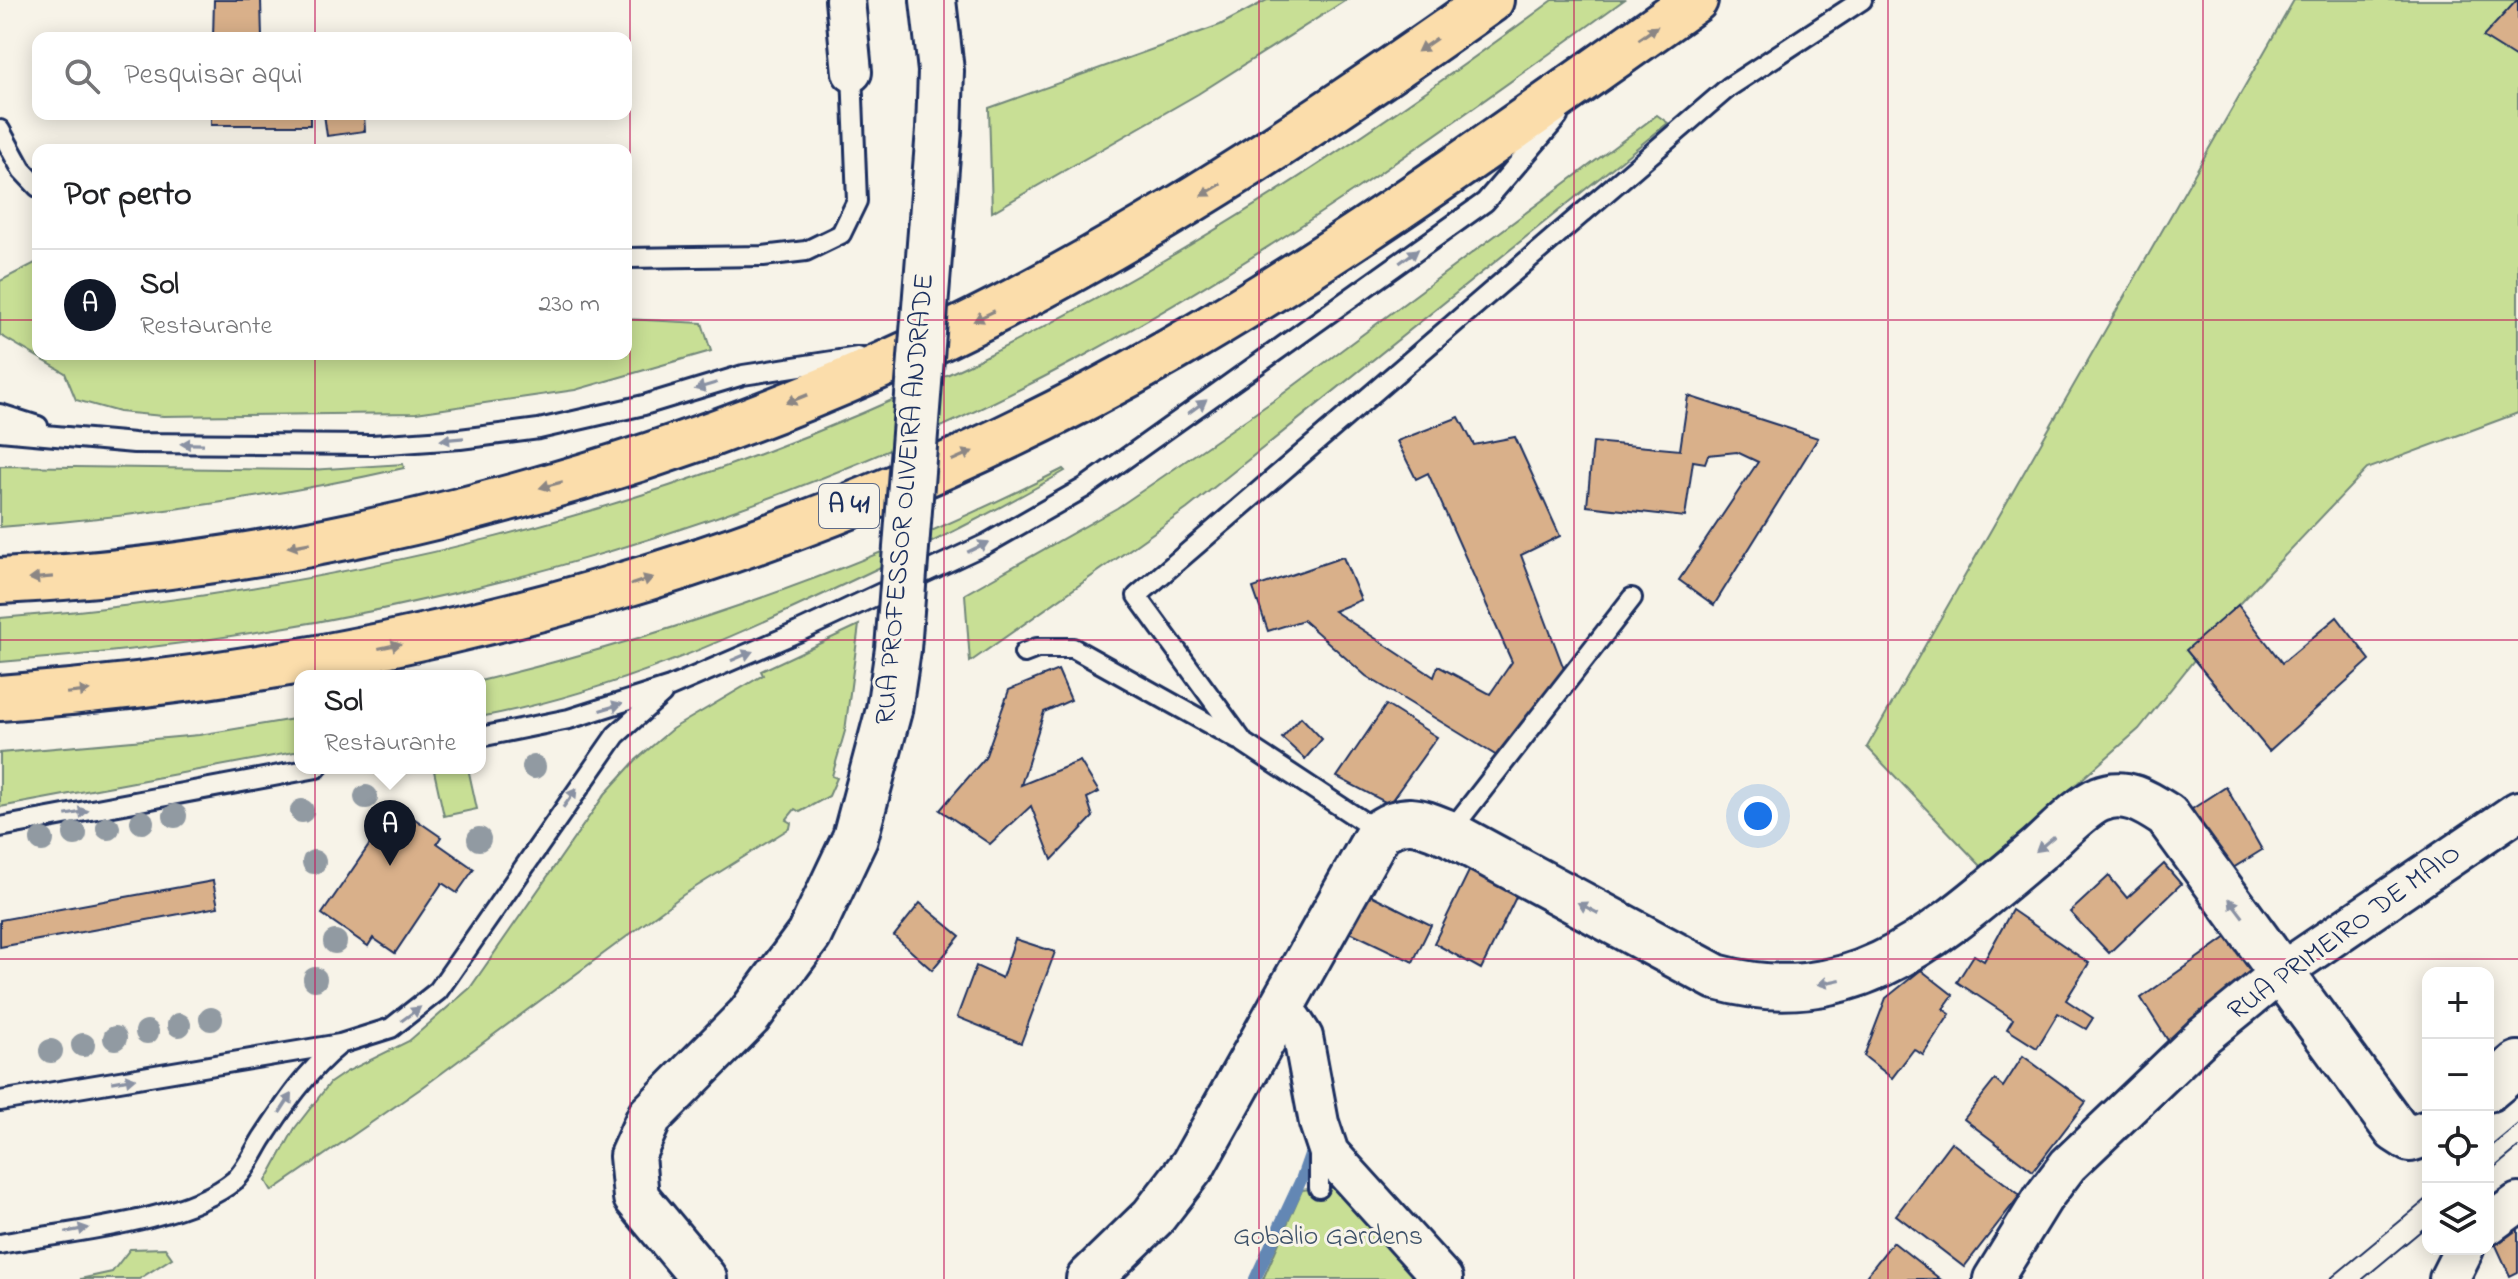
<!DOCTYPE html>
<html lang="pt">
<meta charset="utf-8">
<style>
body{margin:0;font-family:"Indie Flower",sans-serif;background:#f2f2f2;color:#202124}
.controls{position:absolute;right:24px;bottom:24px;display:grid;overflow:hidden;border-radius:16px;box-shadow:0 4px 20px #0003}
.controls button{width:72px;height:72px;display:grid;place-items:center;padding:0;border:0;border-bottom:2px solid #e0e0e0;background:#fff;color:#202124;font:40px sans-serif}
.you{position:absolute;left:1758px;top:816px;width:28px;height:28px;margin:-20px;border:6px solid #fff;border-radius:50%;background:#1a73e8;box-shadow:0 0 0 12px #1a73e833}
.badge{display:grid;place-items:center;width:52px;height:52px;border-radius:50%;background:#111827;color:#fff;font-size:26px;font-weight:700}
.pin{position:absolute;translate:-50% -66px;filter:drop-shadow(0 2px 4px #0008)}
.pin::after{content:'';position:absolute;top:42px;width:28px;height:24px;background:inherit;clip-path:polygon(0 0,100% 0,50% 100%)}
.popup{position:absolute;left:294px;top:670px;width:192px;height:104px;box-sizing:border-box;display:grid;place-content:center;border-radius:16px;background:#fff;filter:drop-shadow(0 2px 6px #0005);font-size:26px;white-space:nowrap;color:#757577}
.popup b{font-size:30px;color:#202124}
.popup::after{content:'';position:absolute;left:50%;top:100%;margin-left:-16px;border:16px solid transparent;border-top-color:#fff}
.list{margin:0;padding:0;list-style:none}
h2{display:flex;justify-content:space-between;align-items:center;height:104px;margin:0;padding:0 32px;font-size:34px}
h2 small{font-size:26px;font-weight:400;color:#757577}
.list li{display:grid;grid-template-columns:52px 1fr auto;gap:24px;align-items:center;box-sizing:border-box;height:112px;padding:0 32px;border-top:2px solid #e0e0e0}
.list b{display:block;font-size:30px;white-space:nowrap}
.list p{margin:0;font-size:26px;white-space:nowrap;color:#757577}
.list em{font-size:26px;font-style:normal;color:#757577}
.icon{flex:none;width:44px;height:44px;fill:none;stroke:currentColor;stroke-width:2;stroke-linecap:round;stroke-linejoin:round}
.map{position:relative;flex:none;width:2518px;height:1279px;overflow:hidden}
.search{position:absolute;background:#fff;box-shadow:0 4px 20px #0003;left:32px;top:32px;width:600px;height:88px;display:flex;align-items:center;gap:20px;box-sizing:border-box;padding:0 28px;border-radius:16px;color:#757577;font-size:30px}
.panel{position:absolute;background:#fff;box-shadow:0 4px 20px #0003;left:32px;top:144px;width:600px;height:216px;border-radius:16px}
.map>svg:first-child{display:block}
</style>
<div class="map">
<svg width="2518" height="1279" viewBox="0 0 2518 1279">
<rect width="100%" height="100%" fill="#f7f3e8"/>
<filter id="ink" filterUnits="userSpaceOnUse"><feTurbulence type="fractalNoise" baseFrequency=".0125" numOctaves="2"/><feDisplacementMap in="SourceGraphic" scale="16" xChannelSelector="R" yChannelSelector="G"/><feConvolveMatrix kernelMatrix="1 2 1 2 8 2 1 2 1" color-interpolation-filters="sRGB"/></filter>
<g filter="url(#ink)">
<g fill="#c8df95" stroke="#72877a" stroke-width="2">
<polygon points="1267,0 1346,0 1198,94 992,212 989,108 1220,25"/>
<path d="M1553,0H1624C1447,128 1271,255 1078,359C747,537 374,635 0,662V618C334,592 665,512 968,365C1175,265 1368,137 1553,0Z"/>
<polygon points="2294,0 2518,0 2518,413 2367,469 2238,605 2139,729 1982,867 1867,747"/>
<polygon points="1657,115 1668,123 1187,509 970,662 965,594 1117,508 1276,399"/>
<polygon points="35,263 38,264 38,354 626,354 626,319 702,323 711,351 575,390 416,413 163,416 119,412 76,400 65,373 0,335 0,281"/>
<path d="M403,464L404,468C271,498 136,517 0,527V466L310,470Z"/>
<path d="M1063,469L1065,471C995,512 923,547 849,582C730,639 610,693 480,717V681C682,632 878,563 1063,469Z"/>
<polygon points="859,625 845,731 832,776 837,778 829,796 800,812 795,809 786,820 791,823 790,828 683,895 423,1087 272,1191 266,1181 295,1128 330,1083 346,1072 409,1041 470,988 605,794 636,760 672,729 763,675 761,671"/>
<polygon points="300,718 300,751 0,807 0,753 199,735"/>
<polygon points="446,768 468,768 477,809 444,816 434,771"/>
<polygon points="1339,1185 1424,1279 1263,1279 1302,1190"/>
<polygon points="165,1248 172,1258 139,1279 80,1279 112,1272 130,1249"/>
</g>
<g fill="none" stroke-linecap="round" stroke-linejoin="round">
<polyline stroke="#6387b4" stroke-width="12" points="1255,1279 1301,1180 1314,1143"/>
</g>
<g fill="#d9b08a" stroke="#1b2f5e" stroke-width="2">
<polygon points="214,0 261,0 262,38 213,38"/>
<polygon points="2517,0 2518,0 2518,59 2483,37"/>
<rect x="211" y="114" width="99" height="11"/>
<polygon points="324,114 364,114 365,131 327,136"/>
<polygon points="1688,396 1818,438 1714,605 1679,580 1758,462 1737,452 1708,455 1705,463 1693,461 1685,517 1587,506 1593,442 1680,450"/>
<polygon points="1459,417 1474,445 1515,437 1560,536 1521,555 1564,669 1497,756 1366,676 1303,620 1268,631 1253,588 1343,557 1361,600 1334,611 1434,677 1438,666 1490,694 1512,662 1428,473 1416,479 1397,441"/>
<polygon points="2238,605 2282,663 2337,617 2370,660 2269,751 2186,650"/>
<polygon points="1058,670 1071,700 1044,712 1021,785 1080,761 1099,792 1087,798 1093,817 1052,860 1031,806 990,844 940,810 985,758 1009,690"/>
<polygon points="1386,705 1437,737 1389,804 1337,777"/>
<polygon points="1301,717 1322,739 1305,759 1282,738"/>
<polygon points="2226,787 2262,850 2228,871 2192,809"/>
<polygon points="396,806 441,837 437,843 474,869 457,893 442,883 395,953 373,938 368,946 322,914"/>
<polygon points="2164,864 2181,884 2109,953 2070,912 2109,876 2127,898"/>
<polygon points="1471,867 1519,891 1481,969 1434,943"/>
<polygon points="213,881 218,907 0,947 0,920"/>
<polygon points="1371,895 1431,925 1413,962 1346,930"/>
<polygon points="920,903 960,936 932,970 894,936"/>
<polygon points="2012,910 2089,963 2066,1000 2093,1018 2086,1029 2058,1013 2037,1048 2007,1029 2013,1019 1957,982 1974,955 1984,961"/>
<polygon points="2234,932 2261,973 2169,1042 2141,998"/>
<polygon points="1015,939 1055,952 1021,1043 957,1017 976,966 1002,978"/>
<polygon points="1921,970 1953,995 1943,1009 1950,1014 1923,1055 1914,1049 1892,1078 1864,1056 1886,998"/>
<polygon points="2023,1056 2086,1102 2033,1171 1964,1119 1995,1080 2003,1087"/>
<polygon points="1951,1142 2020,1195 1964,1267 1896,1215"/>
<polygon points="2518,1226 2518,1272 2510,1276 2493,1239"/>
<polygon points="1893,1242 1940,1279 1864,1279"/>
</g>
<g fill="none" stroke-linecap="round" stroke-linejoin="round">
<g stroke="#1b2f5e" stroke-width="24">
<g id="service">
<polyline points="0,130 22,170 38,187"/>
<polyline points="626,258 763,256 806,251 841,234 857,201 852,72"/>
<polyline points="0,414 38,426"/>
<polyline points="0,431 134,443 372,445 460,439 539,429 644,405 743,375 858,357"/>
<polyline points="1024,653 1037,648 1073,648 1238,740"/>
<polyline points="480,737 569,719 670,687 798,632 986,544 1084,488 1485,202 1558,117"/>
<polyline points="0,827 317,768"/>
<polyline points="1379,832 1244,743 1137,596 1729,87 1862,0"/>
<polyline points="1449,833 1632,598"/>
<polyline points="0,1101 340,1044 391,1028 438,991 616,735 662,694"/>
<polyline points="1319,1147 1319,1188"/>
<path d="M0,1244C64,1232 186,1222 235,1180C246,1170 254,1152 262,1139C285,1104 306,1072 339,1045"/>
</g>
</g>
<g stroke="#1b2f5e" stroke-width="44">
<g id="minor">
<polyline points="845,0 852,72"/>
<polyline points="1277,1012 1292,1020 1303,1037 1319,1123 1329,1153 1443,1279"/>
<polyline points="2488,1225 2518,1203"/>
<polyline points="1993,1279 2043,1198 2068,1165 2202,1037 2283,971 2518,811"/>
<polyline points="2449,1279 2464,1249"/>
</g>
</g>
<g stroke="#1b2f5e" stroke-width="50">
<g id="tertiary">
<polyline points="933,0 941,71 939,130"/>
<polyline points="2488,1089 2518,1064"/>
<polyline points="704,1279 636,1197 632,1156 650,1116 749,1016 809,935 855,838 889,710"/>
<path d="M1089,1279L1153,1217L1193,1165L1379,832C1407,814 1419,821 1449,833L1716,977C1854,1016 1940,932 2039,849C2054,836 2082,806 2100,799C2125,788 2147,803 2167,816L2396,1130L2410,1139L2428,1133"/>
</g>
</g>
<g stroke="#1b2f5e" stroke-width="50">
<g id="motorway">
<path d="M0,581C336,565 703,462 1001,308C1173,219 1333,112 1491,0"/>
<path d="M0,698C412,668 815,556 1174,349C1356,244 1524,120 1695,0"/>
</g>
</g>
<use href="#service" stroke="#f7f3e8" stroke-width="18"/>
<use href="#minor" stroke="#f7f3e8" stroke-width="38"/>
<use href="#tertiary" stroke="#f7f3e8" stroke-width="44"/>
<use href="#motorway" stroke="#fbddab" stroke-width="44"/>
<g stroke="#1b2f5e" stroke-width="2">
<polyline points="2488,1149 2518,1124"/>
<polyline points="2488,1173 2518,1148"/>
<polyline points="2330,1279 2428,1198"/>
<polyline points="2363,1279 2428,1225"/>
</g>
<g stroke="#1b2f5e" stroke-width="50" stroke-linecap="butt">
<polyline id="tertiary-bridge" points="889,710 898,649 939,130"/>
</g>
<use href="#tertiary-bridge" stroke="#f7f3e8" stroke-width="44"/>
</g>
<g fill="#919aa2">
<circle cx="534" cy="767" r="12"/>
<circle cx="366" cy="797" r="12"/>
<circle cx="302" cy="811" r="12"/>
<circle cx="175" cy="816" r="12"/>
<circle cx="142" cy="822" r="12"/>
<circle cx="108" cy="828" r="12"/>
<circle cx="75" cy="834" r="12"/>
<circle cx="479" cy="839" r="12"/>
<circle cx="42" cy="840" r="12"/>
<circle cx="314" cy="862" r="12"/>
<circle cx="335" cy="942" r="12"/>
<circle cx="315" cy="979" r="12"/>
<circle cx="211" cy="1019" r="12"/>
<circle cx="179" cy="1025" r="12"/>
<circle cx="147" cy="1032" r="12"/>
<circle cx="115" cy="1038" r="12"/>
<circle cx="83" cy="1045" r="12"/>
<circle cx="51" cy="1051" r="12"/>
</g>
<defs><path id="oneway-solid" d="M-6-.8H1V-3.2L6.5 0L1 3.2V.8H-6Z" transform="scale(2)"/></defs>
<g fill="#8b8684">
<use href="#oneway-solid" transform="translate(1648 33) rotate(-35)"/>
<use href="#oneway-solid" transform="translate(1427 45) rotate(145)"/>
<use href="#oneway-solid" transform="translate(1211 190) rotate(149)"/>
<use href="#oneway-solid" transform="translate(984 316) rotate(154)"/>
<use href="#oneway-solid" transform="translate(797 399) rotate(158)"/>
<use href="#oneway-solid" transform="translate(962 456) rotate(-24)"/>
<use href="#oneway-solid" transform="translate(551 485) rotate(165)"/>
<use href="#oneway-solid" transform="translate(299 545) rotate(170)"/>
<use href="#oneway-solid" transform="translate(41 578) rotate(175)"/>
<use href="#oneway-solid" transform="translate(642 581) rotate(-18)"/>
<use href="#oneway-solid" transform="translate(390 646) rotate(-12)"/>
<use href="#oneway-solid" transform="translate(78 692) rotate(-6)"/>
</g>
<g fill="#8991a3">
<use href="#oneway-solid" transform="translate(1409 256) rotate(-36)"/>
<use href="#oneway-solid" transform="translate(706 386) rotate(163)"/>
<use href="#oneway-solid" transform="translate(1197 407) rotate(-36)"/>
<use href="#oneway-solid" transform="translate(452 439) rotate(175)"/>
<use href="#oneway-solid" transform="translate(192 444) rotate(-179)"/>
<use href="#oneway-solid" transform="translate(978 547) rotate(-26)"/>
<use href="#oneway-solid" transform="translate(742 656) rotate(-23)"/>
<use href="#oneway-solid" transform="translate(611 707) rotate(-17)"/>
<use href="#oneway-solid" transform="translate(570 798) rotate(-54)"/>
<use href="#oneway-solid" transform="translate(77 813) rotate(-11)"/>
<use href="#oneway-solid" transform="translate(2045 844) rotate(140)"/>
<use href="#oneway-solid" transform="translate(1588 908) rotate(-152)"/>
<use href="#oneway-solid" transform="translate(2236 908) rotate(-127)"/>
<use href="#oneway-solid" transform="translate(1829 982) rotate(168)"/>
<use href="#oneway-solid" transform="translate(411 1014) rotate(-36)"/>
<use href="#oneway-solid" transform="translate(124 1080) rotate(-10)"/>
<use href="#oneway-solid" transform="translate(286 1103) rotate(-57)"/>
<use href="#oneway-solid" transform="translate(77 1230) rotate(-11)"/>
</g>
</g>
<path fill="none" stroke="#c2185b" stroke-width="2" stroke-opacity="0.55" d="M315,0V38M630,0V1279M944,0V1279M1259,0V1279M1574,0V1279M1888,0V1279M2203,0V1279M315,114V150M0,320H38M626,320H2518M315,354V1279M0,640H2518M0,959H2518"/>
<g text-anchor="middle" dominant-baseline="central" stroke-width="6" stroke-linejoin="round" paint-order="stroke">
<rect fill="#f7f3e8" stroke="#5d6a87" stroke-width="2" x="819" y="484" width="60" height="44" rx="6"/>
<g font-size="26" font-weight="bold" fill="#1b2f5e">
<text x="849" y="506">A 41</text>
</g>
<g font-size="28" fill="#1b2f5e" stroke="#f7f3e8">
<text transform="translate(906 499) rotate(-85)">RUA PROFESSOR OLIVEIRA ANDRADE</text>
<text transform="translate(2345 933) rotate(-36)">RUA PRIMEIRO DE MAIO</text>
</g>
<g font-size="28" fill="#3e5269" stroke="#f7f3e8">
<text x="1328" y="1237">Gobalio Gardens</text>
</g>
</g>
</svg>
<div class="controls">
<button>+</button>
<button>−</button>
<button><svg class="icon" aria-label="locate" viewBox="0 0 24 24"><circle cx="12" cy="12" r="6"/><path d="M12 2v4M12 18v4M2 12h4M18 12h4"/></svg></button>
<button><svg class="icon" aria-label="layers" viewBox="0 0 24 24"><path d="M12 4l9 5-9 5-9-5zM3 14l9 5 9-5"/></svg></button>
</div>
<div class="you"></div>
<div class="pin badge" style="left:390px;top:866px">A</div>
<div class="popup"><b>Sol</b>Restaurante</div>
<div class="search"><svg class="icon" aria-label="search" viewBox="0 0 24 24"><circle cx="10" cy="10" r="6"/><path d="M15 15l6 6"/></svg>Pesquisar aqui</div>
<section class="panel">
<h2>Por perto<small></small></h2>
<ul class="list">
<li><span class="badge">A</span><div><b>Sol</b><p>Restaurante</p></div><em>230 m</em></li>
</ul>
</section>
</div>
